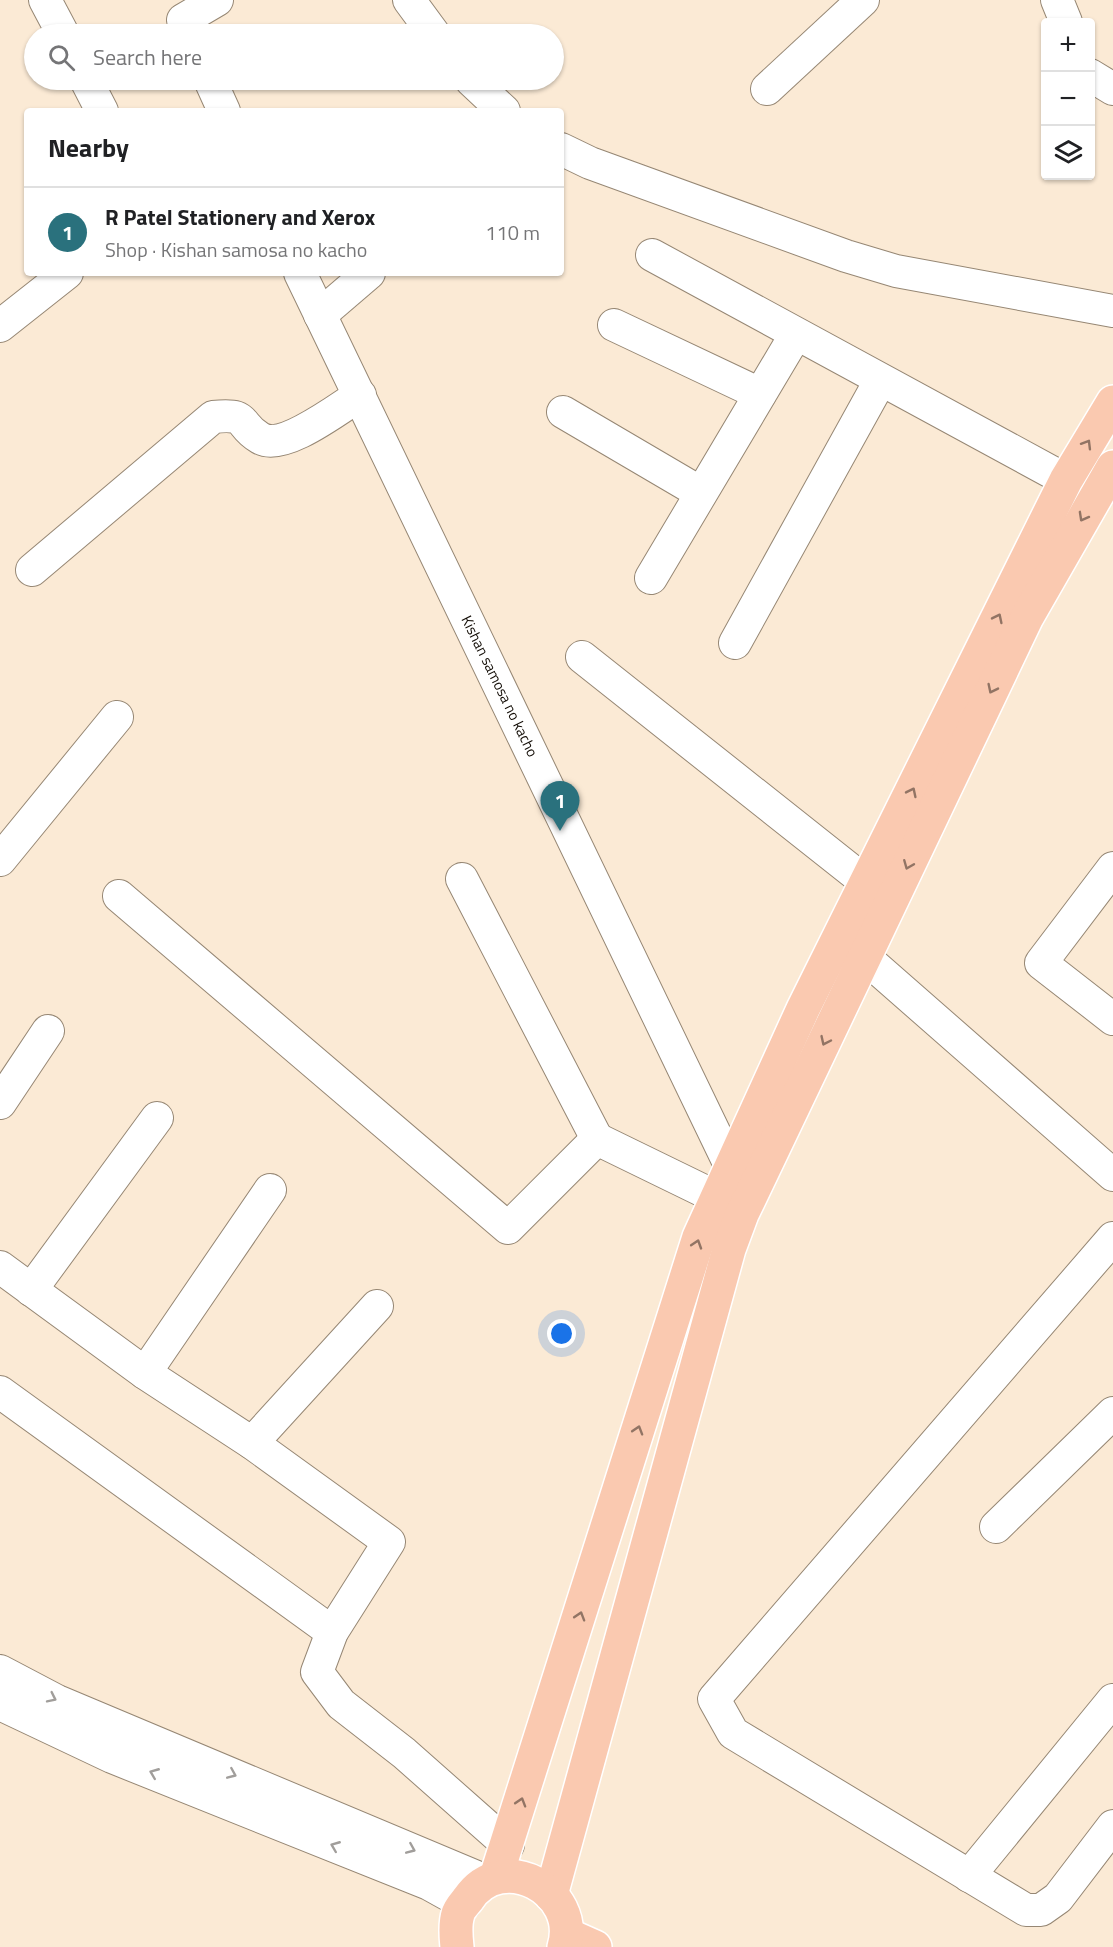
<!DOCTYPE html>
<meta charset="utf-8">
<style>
body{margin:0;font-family:"Titillium Web",sans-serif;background:#f2f2f2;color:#202124}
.controls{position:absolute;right:18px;top:18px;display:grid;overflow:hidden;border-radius:6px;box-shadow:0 2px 4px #0004}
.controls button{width:54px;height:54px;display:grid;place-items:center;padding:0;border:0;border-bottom:2px solid #e0e0e0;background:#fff;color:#202124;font:30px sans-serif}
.you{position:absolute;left:562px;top:1334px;width:21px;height:21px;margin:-15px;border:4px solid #fff;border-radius:50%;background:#1a73e8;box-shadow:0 0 0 9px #1a73e833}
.badge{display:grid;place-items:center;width:39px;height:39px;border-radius:50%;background:#2a717d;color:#fff;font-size:20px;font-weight:700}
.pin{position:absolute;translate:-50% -50px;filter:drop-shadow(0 2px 3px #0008)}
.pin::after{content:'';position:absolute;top:32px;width:21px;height:18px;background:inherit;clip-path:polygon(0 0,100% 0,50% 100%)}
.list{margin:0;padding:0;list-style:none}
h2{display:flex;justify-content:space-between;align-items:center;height:78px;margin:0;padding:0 24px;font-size:26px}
h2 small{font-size:20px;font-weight:400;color:#757577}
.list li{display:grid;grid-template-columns:39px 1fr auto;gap:18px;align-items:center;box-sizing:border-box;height:90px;padding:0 24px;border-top:2px solid #e0e0e0}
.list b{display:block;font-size:22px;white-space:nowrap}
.list p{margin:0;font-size:20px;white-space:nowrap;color:#757577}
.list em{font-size:20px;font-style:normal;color:#757577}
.icon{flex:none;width:33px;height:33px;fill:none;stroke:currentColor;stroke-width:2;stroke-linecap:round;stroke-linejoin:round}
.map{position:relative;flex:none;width:1113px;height:1947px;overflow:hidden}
.search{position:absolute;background:#fff;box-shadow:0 2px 4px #0004;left:24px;top:24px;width:540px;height:66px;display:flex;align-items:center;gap:15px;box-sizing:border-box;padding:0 21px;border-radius:33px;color:#757577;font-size:22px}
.panel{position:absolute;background:#fff;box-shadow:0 2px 4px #0004;left:24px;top:108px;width:540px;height:168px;border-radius:6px}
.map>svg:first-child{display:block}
</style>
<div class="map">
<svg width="1113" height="1947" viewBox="0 0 1113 1947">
<rect width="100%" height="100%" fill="#fbead5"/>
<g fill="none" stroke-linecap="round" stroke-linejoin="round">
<g stroke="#968774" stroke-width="34">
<g id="minor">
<polyline points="45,0 63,34"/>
<polyline points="409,0 434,34"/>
<polyline points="1057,0 1066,22"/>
<polyline points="183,20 217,0"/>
<polyline points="1090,75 1113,89"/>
<polyline points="86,80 102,111"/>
<polyline points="210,80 224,111"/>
<polyline points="471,80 504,111"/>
<polyline points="767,89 863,0"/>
<polyline points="561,149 590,163 846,256 896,271 1113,311"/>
<polyline points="652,255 1066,480"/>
<polyline points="300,273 730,1165"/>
<polyline points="320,315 369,273"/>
<polyline points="614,325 760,394"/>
<polyline points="0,326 67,273"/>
<polyline points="563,412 701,493"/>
<path d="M32,570L213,417C251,413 236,424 260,438C283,452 339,408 360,395"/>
<polyline points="651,578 796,334"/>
<polyline points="735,643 880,381"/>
<polyline points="582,657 867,883"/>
<polyline points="0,860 117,717"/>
<polyline points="1113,868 1041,963 1113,1019"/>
<polyline points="462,879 597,1139"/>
<polyline points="119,896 508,1228 597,1139 716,1197"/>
<polyline points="845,940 1113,1175"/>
<polyline points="0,1103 48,1031"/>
<polyline points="1113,1238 714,1699 733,1733 1026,1910 1041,1910 1058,1898 1113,1826"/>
<polyline points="0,1267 145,1373 252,1443 389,1542 332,1632 317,1672 341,1704 404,1753 508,1845"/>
<polyline points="31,1290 157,1118"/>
<polyline points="145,1373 270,1190"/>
<polyline points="0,1392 332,1632"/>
<polyline points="252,1443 377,1306"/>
<polyline points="996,1527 1113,1413"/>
<polyline points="0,1671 57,1701 486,1881"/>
<polyline points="0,1704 112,1757 429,1884 465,1904"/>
<polyline points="969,1876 1113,1700"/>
</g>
</g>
<g stroke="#fff" stroke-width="36">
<g id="major">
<polyline points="496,1877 699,1237 803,1009 1066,480 1113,402"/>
<polyline points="551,1895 729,1249 742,1214 1027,617 1113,467"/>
<polyline points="568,1935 595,1947"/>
<path d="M457,1947C456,1938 455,1923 458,1914C459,1909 465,1903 468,1899C502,1848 581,1891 564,1947"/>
</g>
</g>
<use href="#minor" stroke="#fff" stroke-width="32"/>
<use href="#major" stroke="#fac9b0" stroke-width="33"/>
</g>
<defs><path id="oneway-chevron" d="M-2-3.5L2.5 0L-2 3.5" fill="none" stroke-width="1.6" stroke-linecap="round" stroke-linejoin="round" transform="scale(1.5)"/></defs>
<g stroke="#927464">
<use href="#oneway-chevron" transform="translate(1087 444) rotate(-59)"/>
<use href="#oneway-chevron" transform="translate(1083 517) rotate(119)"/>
<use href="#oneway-chevron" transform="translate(998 618) rotate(-64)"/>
<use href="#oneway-chevron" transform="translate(992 689) rotate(116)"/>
<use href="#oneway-chevron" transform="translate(912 792) rotate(-64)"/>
<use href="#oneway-chevron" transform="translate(908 865) rotate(112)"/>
<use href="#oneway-chevron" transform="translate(825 1041) rotate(115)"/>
<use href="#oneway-chevron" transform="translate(697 1244) rotate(-72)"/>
<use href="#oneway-chevron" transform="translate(638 1430) rotate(-73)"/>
<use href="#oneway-chevron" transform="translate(580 1616) rotate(-73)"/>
<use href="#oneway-chevron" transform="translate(521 1802) rotate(-73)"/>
</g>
<g stroke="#a19e9b">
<use href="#oneway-chevron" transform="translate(52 1698) rotate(26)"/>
<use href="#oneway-chevron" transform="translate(154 1773) rotate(-158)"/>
<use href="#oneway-chevron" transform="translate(232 1774) rotate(23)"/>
<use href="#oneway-chevron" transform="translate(335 1846) rotate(-158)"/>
<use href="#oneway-chevron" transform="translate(411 1849) rotate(23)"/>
</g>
<g text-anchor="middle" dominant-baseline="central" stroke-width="6" stroke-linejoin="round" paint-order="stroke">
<g font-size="15" fill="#130d06" stroke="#fff">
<text transform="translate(500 686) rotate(64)">Kishan samosa no kacho</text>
</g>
</g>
</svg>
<div class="controls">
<button>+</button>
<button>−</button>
<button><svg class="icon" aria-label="layers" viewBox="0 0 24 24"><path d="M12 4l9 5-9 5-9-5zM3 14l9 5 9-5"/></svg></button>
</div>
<div class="you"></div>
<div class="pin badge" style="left:560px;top:831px">1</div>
<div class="search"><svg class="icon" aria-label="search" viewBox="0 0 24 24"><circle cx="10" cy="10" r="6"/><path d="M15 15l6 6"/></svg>Search here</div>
<section class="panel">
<h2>Nearby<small></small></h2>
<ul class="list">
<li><span class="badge">1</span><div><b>R Patel Stationery and Xerox</b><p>Shop · Kishan samosa no kacho</p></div><em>110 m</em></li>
</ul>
</section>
</div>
